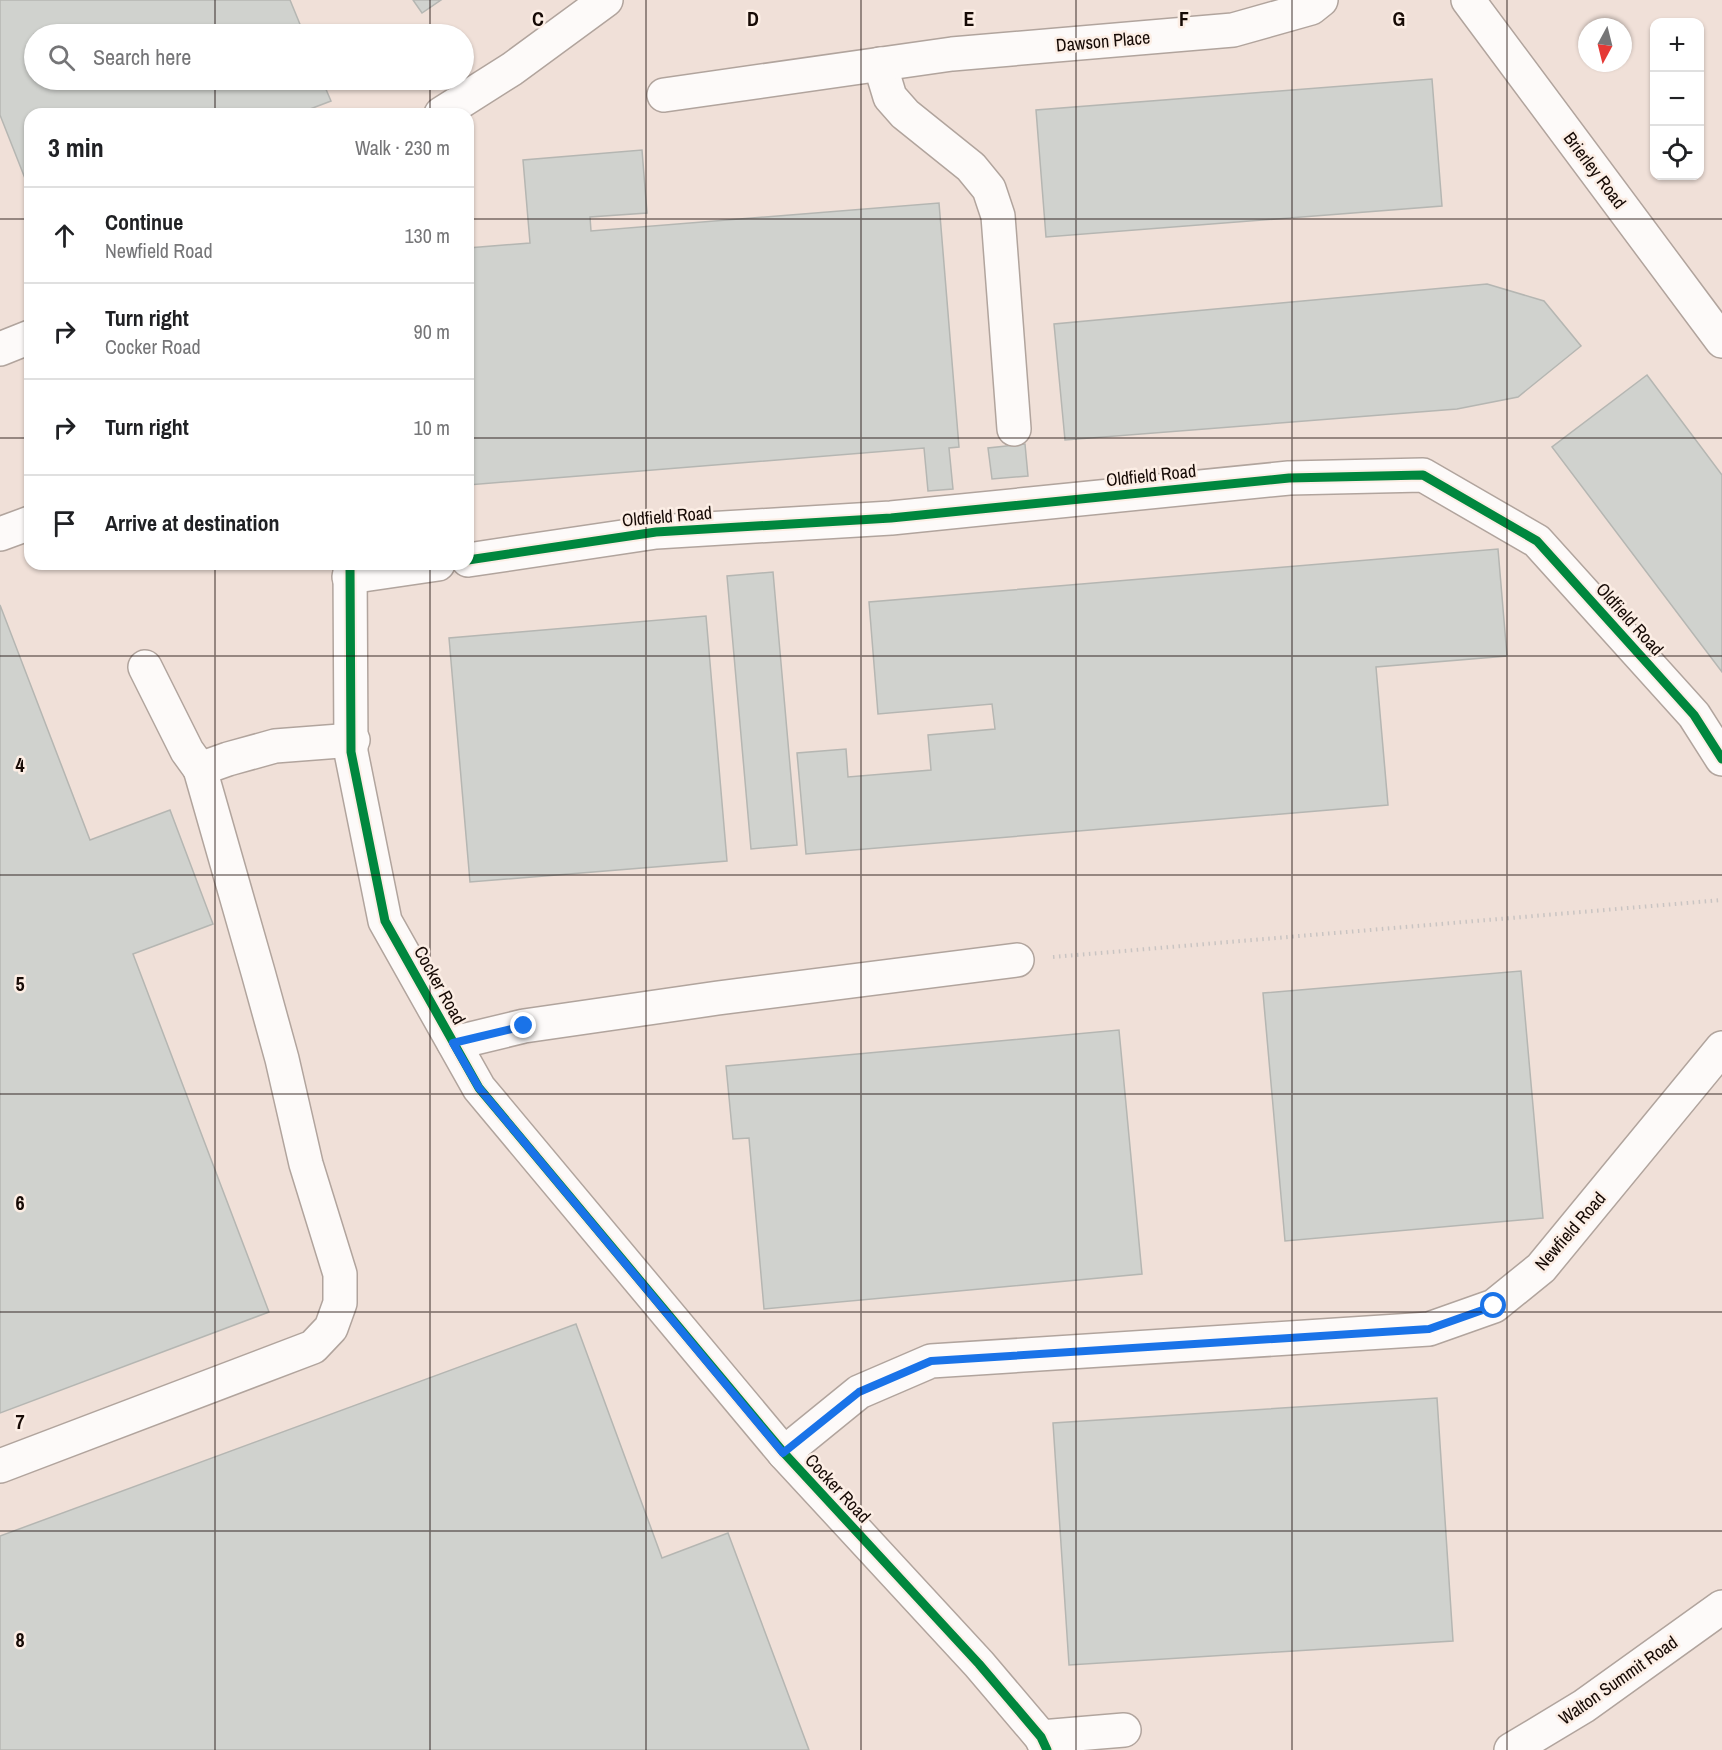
<!DOCTYPE html>
<meta charset="utf-8">
<style>
body{margin:0;font-family:"Archivo Narrow",sans-serif;background:#f2f2f2;color:#202124}
.controls{position:absolute;right:18px;top:18px;display:grid;overflow:hidden;border-radius:12px;box-shadow:0 2px 4px #0004}
.controls button{width:54px;height:54px;display:grid;place-items:center;padding:0;border:0;border-bottom:2px solid #e0e0e0;background:#fff;color:#202124;font:30px sans-serif}
.compass{position:absolute;left:1578px;top:18px;width:54px;height:54px;border-radius:50%;background:#fff;box-shadow:0 2px 4px #0004;rotate:187deg}
.stop{position:absolute;width:18px;height:18px;margin:-14px;border:4px solid #1a73e8;border-radius:50%;background:#fff}
.stop.end{background:#1a73e8;border-color:#fff;box-shadow:0 2px 6px #0008}
.list{margin:0;padding:0;list-style:none}
h2{display:flex;justify-content:space-between;align-items:center;height:78px;margin:0;padding:0 24px;font-size:26px}
h2 small{font-size:20px;font-weight:400;color:#757577}
.list li{display:grid;grid-template-columns:39px 1fr auto;gap:18px;align-items:center;box-sizing:border-box;height:96px;padding:0 24px;border-top:2px solid #e0e0e0}
.list b{display:block;font-size:22px;white-space:nowrap}
.list p{margin:0;font-size:20px;white-space:nowrap;color:#757577}
.list em{font-size:20px;font-style:normal;color:#757577}
.icon{flex:none;width:33px;height:33px;fill:none;stroke:currentColor;stroke-width:2;stroke-linecap:round;stroke-linejoin:round}
.map{position:relative;flex:none;width:1722px;height:1750px;overflow:hidden}
.search{position:absolute;background:#fff;box-shadow:0 2px 4px #0004;left:24px;top:24px;width:450px;height:66px;display:flex;align-items:center;gap:15px;box-sizing:border-box;padding:0 21px;border-radius:33px;color:#757577;font-size:22px}
.panel{position:absolute;background:#fff;box-shadow:0 2px 4px #0004;left:24px;top:108px;width:450px;height:462px;border-radius:18px}
.map>svg:first-child{display:block}
</style>
<div class="map">
<svg width="1722" height="1750" viewBox="0 0 1722 1750">
<rect width="100%" height="100%" fill="#f0e0d8"/>
<g fill="#d0d2ce" stroke="#b5b6b2" stroke-width="1.5">
<polygon points="0,0 290,0 304,34 34,34 34,80 322,80 331,101 297,114 30,114 30,191 0,115"/>
<polygon points="413,0 441,0 422,13"/>
<polygon points="1432,79 1442,206 1046,237 1036,110"/>
<polygon points="642,150 647,213 590,217 591,231 939,203 959,447 949,448 953,489 928,491 924,448 468,485 468,248 530,243 523,160"/>
<polygon points="1487,284 1544,301 1581,346 1518,397 1457,409 1065,440 1054,324"/>
<polygon points="1647,375 1722,475 1722,672 1552,447"/>
<polygon points="1025,444 1028,476 992,479 988,448"/>
<polygon points="1498,549 1507,656 1376,667 1388,805 806,854 797,753 846,749 848,777 931,770 928,735 995,729 992,704 878,714 869,602"/>
<polygon points="773,572 797,845 751,849 727,576"/>
<polygon points="0,605 90,840 170,810 213,924 133,954 269,1312 0,1413"/>
<polygon points="706,616 727,861 470,882 449,638"/>
<polygon points="1521,971 1543,1218 1285,1241 1263,993"/>
<polygon points="1119,1030 1142,1274 764,1309 749,1138 733,1139 726,1066"/>
<polygon points="576,1324 662,1558 728,1533 809,1750 0,1750 0,1536"/>
<polygon points="1437,1398 1453,1641 1069,1665 1053,1423"/>
</g>
<g fill="none" stroke-linecap="round" stroke-linejoin="round">
<g stroke="#b1a49d" stroke-width="36">
<g id="minor">
<polyline points="1468,0 1722,341"/>
<polyline points="880,64 890,97 905,114 971,167 989,189 998,216 1014,429"/>
<polyline points="664,95 952,54 1233,30 1311,8 1321,0"/>
<polyline points="441,114 512,69 606,0"/>
<polyline points="0,349 30,337"/>
<polyline points="0,534 30,523"/>
<polyline points="468,560 656,532 891,518 1289,478 1423,475 1537,541 1694,715 1722,759"/>
<polyline points="350,564 351,752 385,921 479,1088 784,1453 979,1664 1041,1737 1047,1750"/>
<polyline points="349,577 438,564"/>
<polyline points="145,667 187,751 200,769"/>
<polyline points="454,1043 524,1026 718,998 1017,960"/>
<polyline points="784,1453 859,1392 931,1361 1429,1329 1494,1306 1541,1268 1722,1048"/>
<polyline points="0,1466 313,1347 331,1328 340,1303 340,1274 306,1164 282,1059 258,972 200,769 228,759 275,746 353,740"/>
<polyline points="1041,1737 1124,1730"/>
<polyline points="1511,1750 1584,1706 1722,1607"/>
</g>
</g>
<polyline stroke="#c9c4c2" stroke-width="4" stroke-dasharray="1.5 4.5" stroke-linecap="butt" points="1053,957 1722,900"/>
<use href="#minor" stroke="#fdfaf9" stroke-width="33"/>
<g stroke="#fceee5" stroke-width="13">
<g id="cycleway">
<polyline points="468,560 656,532 891,518 1289,478 1423,475 1537,541 1694,715 1722,759"/>
<polyline points="350,564 351,752 385,921 479,1088 784,1453 979,1664 1041,1737 1047,1750"/>
</g>
</g>
<use href="#cycleway" stroke="#00873e" stroke-width="9"/>
</g>
<g fill="none" stroke-linecap="round" stroke-linejoin="round">
<polyline stroke="#1a73e8" stroke-width="8" points="524,1026 453,1043 479,1088 783,1453 859,1392 931,1361 1429,1329 1494,1306"/>
</g>
<path fill="none" stroke="#160a05" stroke-width="1.5" stroke-opacity="0.55" d="M215,0V34M430,0V34M646,0V1750M861,0V1750M1076,0V1750M1292,0V1750M1507,0V1750M215,80V114M430,80V114M0,219H30M468,219H1722M0,438H30M468,438H1722M215,564V1750M430,564V1750M0,656H1722M0,875H1722M0,1094H1722M0,1312H1722M0,1531H1722"/>
<g text-anchor="middle" dominant-baseline="central" stroke-width="5" stroke-linejoin="round" paint-order="stroke">
<g font-size="18" fill="#160a05" stroke="#fceee5">
<text transform="translate(1103 41) rotate(-5)">Dawson Place</text>
<text transform="translate(1595 170) rotate(53)">Brierley Road</text>
<text transform="translate(1151 475) rotate(-6)">Oldfield Road</text>
<text transform="translate(667 516) rotate(-5)">Oldfield Road</text>
<text transform="translate(1630 619) rotate(48)">Oldfield Road</text>
<text transform="translate(440 985) rotate(61)">Cocker Road</text>
<text transform="translate(1570 1231) rotate(-49)">Newfield Road</text>
<text transform="translate(838 1488) rotate(47)">Cocker Road</text>
<text transform="translate(1618 1680) rotate(-35)">Walton Summit Road</text>
</g>
</g>
<g font-size="20" text-anchor="middle" font-weight="bold" fill="#160a05" stroke="#fceee5" stroke-width="5" stroke-linejoin="round" paint-order="stroke">
<text x="538" y="26">C</text>
<text x="753" y="26">D</text>
<text x="969" y="26">E</text>
<text x="1184" y="26">F</text>
<text x="1399" y="26">G</text>
<text x="20" y="772">4</text>
<text x="20" y="991">5</text>
<text x="20" y="1210">6</text>
<text x="20" y="1429">7</text>
<text x="20" y="1647">8</text>
</g>
</svg>
<div class="controls">
<button>+</button>
<button>−</button>
<button><svg class="icon" aria-label="locate" viewBox="0 0 24 24"><circle cx="12" cy="12" r="6"/><path d="M12 2v4M12 18v4M2 12h4M18 12h4"/></svg></button>
</div>
<svg class="compass" viewBox="-18 -18 36 36"><path d="M0-13l5 13h-10z" fill="#e53935"/><path d="M0 13l5-13h-10z" fill="#757577"/></svg>
<div class="stop" style="left:1494px;top:1306px"></div>
<div class="stop end" style="left:524px;top:1026px"></div>
<div class="search"><svg class="icon" aria-label="search" viewBox="0 0 24 24"><circle cx="10" cy="10" r="6"/><path d="M15 15l6 6"/></svg>Search here</div>
<section class="panel">
<h2>3 min<small>Walk · 230 m</small></h2>
<ul class="list">
<li><svg class="icon" aria-label="ahead" viewBox="0 0 24 24"><path d="M12 20V5M6 11l6-6 6 6"/></svg><div><b>Continue</b><p>Newfield Road</p></div><em>130 m</em></li>
<li><svg class="icon" aria-label="right" viewBox="0 0 24 24"><path d="M7 20v-9h11M14 6l5 5-5 5"/></svg><div><b>Turn right</b><p>Cocker Road</p></div><em>90 m</em></li>
<li><svg class="icon" aria-label="right" viewBox="0 0 24 24"><path d="M7 20v-9h11M14 6l5 5-5 5"/></svg><div><b>Turn right</b></div><em>10 m</em></li>
<li><svg class="icon" aria-label="arrive" viewBox="0 0 24 24"><path d="M6 21V4h12l-3 4 3 4H6"/></svg><div><b>Arrive at destination</b></div></li>
</ul>
</section>
</div>
